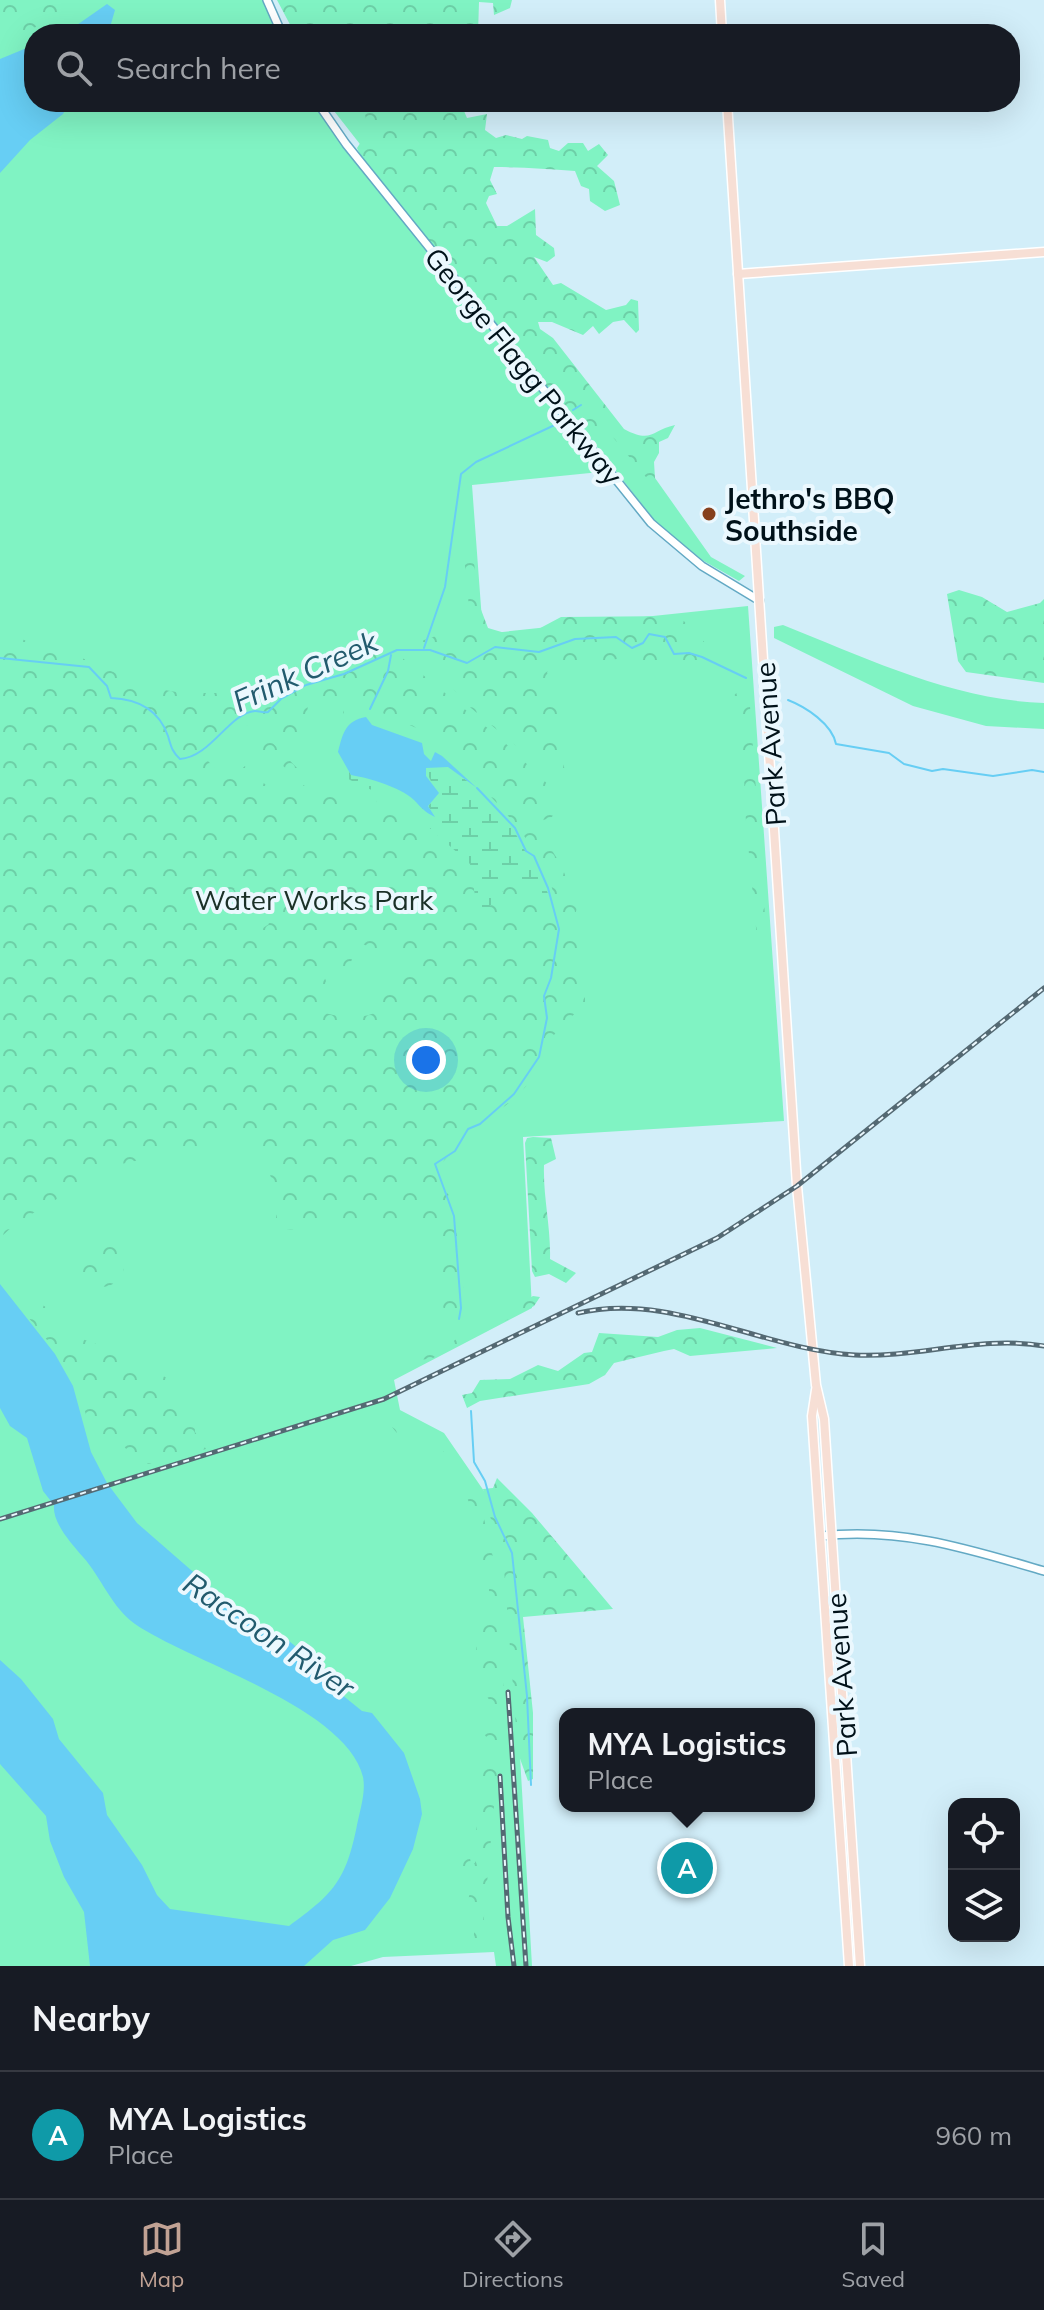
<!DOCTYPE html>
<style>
body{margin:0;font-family:Mulish,sans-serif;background:#20242c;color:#f1f3f6}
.controls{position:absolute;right:24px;bottom:24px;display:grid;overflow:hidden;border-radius:16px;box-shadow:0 8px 32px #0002}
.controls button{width:72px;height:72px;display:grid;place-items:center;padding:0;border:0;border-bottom:2px solid #363941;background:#171b24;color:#f1f3f6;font:40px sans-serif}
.you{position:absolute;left:426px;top:1060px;width:28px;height:28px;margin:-20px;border:6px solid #fff;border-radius:50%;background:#1a73e8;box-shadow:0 0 0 12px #1a73e833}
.badge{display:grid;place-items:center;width:52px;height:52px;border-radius:50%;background:#c1a294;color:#fff;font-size:26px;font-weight:700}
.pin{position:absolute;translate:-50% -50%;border:4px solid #fff;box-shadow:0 2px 8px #0006}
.popup{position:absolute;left:559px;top:1708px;width:256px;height:104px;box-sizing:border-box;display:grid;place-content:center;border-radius:16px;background:#171b24;filter:drop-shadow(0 2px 6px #0005);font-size:26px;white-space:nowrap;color:#9ea1a6}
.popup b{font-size:30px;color:#f1f3f6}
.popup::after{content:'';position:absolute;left:50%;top:100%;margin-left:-16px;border:16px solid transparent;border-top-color:#171b24}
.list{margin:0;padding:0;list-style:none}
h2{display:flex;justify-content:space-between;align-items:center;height:104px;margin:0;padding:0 32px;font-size:34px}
h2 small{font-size:26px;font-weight:400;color:#9ea1a6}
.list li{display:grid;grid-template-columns:52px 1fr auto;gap:24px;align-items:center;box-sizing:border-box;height:128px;padding:0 32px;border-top:2px solid #363941}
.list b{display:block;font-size:30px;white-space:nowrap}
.list p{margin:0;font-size:26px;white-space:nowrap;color:#9ea1a6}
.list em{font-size:26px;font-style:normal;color:#9ea1a6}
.icon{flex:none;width:44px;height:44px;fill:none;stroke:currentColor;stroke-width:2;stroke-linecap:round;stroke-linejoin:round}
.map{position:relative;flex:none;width:1044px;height:1966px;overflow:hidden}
.search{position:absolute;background:#171b24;box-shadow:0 8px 32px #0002;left:24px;right:24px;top:24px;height:88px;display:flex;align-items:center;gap:20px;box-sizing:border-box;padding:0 28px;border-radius:32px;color:#9ea1a6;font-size:30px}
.sheet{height:232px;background:#171b24}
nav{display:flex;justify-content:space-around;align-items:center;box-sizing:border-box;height:112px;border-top:2px solid #363941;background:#171b24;font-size:22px;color:#9ea1a6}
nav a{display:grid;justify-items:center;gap:4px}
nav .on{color:#c1a294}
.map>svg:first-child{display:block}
</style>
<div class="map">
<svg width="1044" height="1966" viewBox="0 0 1044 1966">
<defs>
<pattern id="forest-crowns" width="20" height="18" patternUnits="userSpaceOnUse" patternTransform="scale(2)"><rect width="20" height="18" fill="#80f3c3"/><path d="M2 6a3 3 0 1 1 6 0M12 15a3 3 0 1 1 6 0" fill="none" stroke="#6dcfa7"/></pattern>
<pattern id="wetland-marsh" width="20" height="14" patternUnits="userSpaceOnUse" patternTransform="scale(2)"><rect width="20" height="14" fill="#80f3c3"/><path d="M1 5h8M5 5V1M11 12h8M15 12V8" fill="none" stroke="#6dcfa7"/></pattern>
</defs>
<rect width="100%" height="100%" fill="#d2eef9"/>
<g fill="#80f3c3">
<polygon points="0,0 263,0 279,34 34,34 34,102 313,102 345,148 576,435 600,472 472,485 483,634 748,606 784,1121 523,1137 532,1308 394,1380 400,1410 444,1433 495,1507 510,1580 532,1966 496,1966 494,1952 383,1957 351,1966 0,1966"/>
<polygon points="327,102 359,102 638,454 711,557 745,576 739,581 702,560 655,521"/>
<path d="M783,625C866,658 953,700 1044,703V729L986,726L913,706L774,638V627Z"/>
</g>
<g fill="url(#forest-crowns)" fill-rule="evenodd">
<polygon points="0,0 81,0 36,27 0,36"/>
<polygon points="277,0 512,0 510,8 494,15 493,3 479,2 478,34 295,34"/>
<path d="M350,102H475L474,106L464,111L467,118L487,114L485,130L496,138L506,135L522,139L527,136L548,140L550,148L559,151L568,143H583L588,151L599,144L608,155L597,166L614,181L620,205L605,211L590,201L589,189L581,186L575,171C547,169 521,167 494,167L490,180L497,194L489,196L486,203L497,226H507L535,209L536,235L554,248L555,256L547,262L534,257L553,285L561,283L606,310L626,305L631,299L638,301L639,330L636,333L624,320L613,322L599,334L593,326L583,335L552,322H538L540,329L553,338L624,429C652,444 652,430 675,425L668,438L659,442V453L654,462L655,478L650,482L607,430L585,436L361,157L357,148L368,131L365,114Z"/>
<polygon points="466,542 472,548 480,607 488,628 512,635 529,634 561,617 679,616 713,651 709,664 695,672 617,659 552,667 547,672 559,717 565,776 563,780 552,776 471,708 442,677 433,660 402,639 407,634 421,641 454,630 471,629 463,545"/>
<polygon points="959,590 982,597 1007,612 1040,603 1044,599 1044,683 966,672 958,661 947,594"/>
<path d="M0,628L24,640L62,649L147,687L182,693H266L389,647L501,739L561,797L552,817L538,822L469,756L448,742L351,699L343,700L344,713L337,717L325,714L315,702L308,706L303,739L296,742L284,735L273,718C248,719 219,740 208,761L224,778L232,777L245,766L258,777L263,762L259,729L299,770L295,775L283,766L270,765L263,783L276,789L285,788L292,780L318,792L346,797L373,811L378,808L375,792L404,805L470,864L480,926L490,916V906L511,881L531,879L554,912C562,859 475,779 438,746C470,760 583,860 566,896L578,905L573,921C585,939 588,954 573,972L578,984L585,991V1003L551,1038L560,1048L559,1056L548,1064L539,1063L531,1081L514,1099L469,1134L439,1166C441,1181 449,1194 454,1209C463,1236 471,1292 454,1315L448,1316C429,1290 451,1248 434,1222L392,1218L305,1230L284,1229L276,1220V1191L262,1153L244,1145L232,1131L199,1147L112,1166L15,1224L0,1238ZM241,880L248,882L269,924L263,928L248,924L243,913L218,909L215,903L224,899L235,902L239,898L234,889L243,887ZM362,944L391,954L399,965L383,988L381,1009C368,1020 341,1018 325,1013L330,992L319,962L324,957L340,970L347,971L356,950Z"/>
<polygon points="744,687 749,692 766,930 764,936 757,938 746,823 742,731 729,699"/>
<path d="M533,1137L551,1138L556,1159L544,1165C543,1198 551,1227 550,1259L576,1273L566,1283L549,1274L535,1277L532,1271L525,1143L527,1138Z"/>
<circle cx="102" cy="1265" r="22"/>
<path d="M13,1284L21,1294L46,1307L56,1325L74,1336L110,1349L171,1380L174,1384L171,1398L194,1414L195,1432L206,1449L148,1464L130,1454L113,1432L108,1433L105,1442L113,1463C85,1445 91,1420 79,1393C64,1355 36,1327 10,1296L7,1288Z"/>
<polygon points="533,1296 540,1297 534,1306 433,1358 421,1360 423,1355 449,1345 468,1329 485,1324"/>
<polygon points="700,1328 777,1348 690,1356 674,1349 664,1351 614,1363 605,1375 589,1384 480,1401 467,1408 462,1395 472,1393 480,1380 510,1379 538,1365 558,1371 584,1353 592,1352 599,1333 658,1337 677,1330"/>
<path d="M394,1423L435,1443L465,1474L483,1514L495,1566L504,1695L481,1950L473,1946L475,1921L467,1904L473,1881L461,1872V1863L449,1862L458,1854L462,1835L466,1834L471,1864L475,1863L479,1763L483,1748L470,1749L475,1740L484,1742L487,1738L482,1731L483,1710L490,1701C479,1687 471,1628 478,1613L474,1599L489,1595V1583L467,1496L444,1469L439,1455L401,1438L392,1427Z"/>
<polygon points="497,1478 532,1513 613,1609 523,1617 533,1713 533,1779 528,1781 518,1753 504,1569 483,1489 493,1488"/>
</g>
<path fill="url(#wetland-marsh)" d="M338,752L351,775L375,781L434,815L428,806L438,797L425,768C475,755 545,870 554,912L546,910L540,891L531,879L511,881L490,906V922L485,928L480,926L470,864L404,805L350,780L339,770Z"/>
<g fill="#67cef4">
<polygon points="107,4 115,10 108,34 64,34"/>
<polygon points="34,45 34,102 69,102 63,114 30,140 0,173 0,59"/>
<path d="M366,717L372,725L422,743L424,754L431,761L435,752L442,756L477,788L448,767L426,768V776L439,793L428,806L435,817C424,812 421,807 414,800C400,787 369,778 351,775L338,752C343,733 345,721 366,717Z"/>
<path d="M0,1284L55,1354L73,1386L91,1452L107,1483L137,1523L230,1604L246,1622L289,1641L316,1663L341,1694L362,1711L372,1713L404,1753L420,1799L422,1814L413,1849L390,1898L365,1930L333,1940L304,1966H90L84,1912L64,1877L50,1841L46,1816L0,1764V1660L21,1679L53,1719L59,1739L103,1793L107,1815L142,1865L157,1895L170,1909L289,1926C333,1894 346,1881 357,1825C360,1810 366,1792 363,1777C346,1707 190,1662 135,1624C112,1608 101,1577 83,1557C72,1544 52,1523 54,1505L43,1491L27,1438L10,1426L0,1408Z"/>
</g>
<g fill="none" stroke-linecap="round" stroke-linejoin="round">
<g stroke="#67cef4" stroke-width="2">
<polyline points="573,410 581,405"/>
<polyline points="424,648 445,587 461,474 476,462 559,423"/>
<path d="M0,658L89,667L107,686L111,698C138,699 159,710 168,736C171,746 172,752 180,759C211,757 229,713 255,711C260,711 264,713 268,712L281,699L306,685L344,674L397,650H430L467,663L495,647L539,652L575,639L616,637L632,648L643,643L649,634L665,637L674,654L689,653L702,657L746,678"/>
<path d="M788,700C806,707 832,724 836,744L889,753L904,764L932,771L943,769L993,776L1032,770L1044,772"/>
<polyline points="370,709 388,671 391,655"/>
<polyline points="459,1319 461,1308 454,1216 435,1164 455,1151 468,1129 480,1124 514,1094 539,1057 547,1018 544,996 551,978 559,929 548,888 534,856 526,851 515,828 477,788"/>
<polyline points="471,1411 474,1462 485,1481 495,1517 512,1553 527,1696 531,1785"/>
</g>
<g stroke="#63a9c4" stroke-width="10">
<g id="minor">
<polyline points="267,0 282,34"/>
<polyline points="317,102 346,144 651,523 702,566 760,601"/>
<path d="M821,1536C900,1527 969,1549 1044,1571"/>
</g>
</g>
<g stroke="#fff" stroke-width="11">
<g id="major">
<polyline points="720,0 722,34"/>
<polyline points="727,102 797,1186 816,1385 824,1419 860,1966"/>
<polyline points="738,274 1044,252"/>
<polyline points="816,1390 812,1416 849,1966"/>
</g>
</g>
<use href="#minor" stroke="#fff" stroke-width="7"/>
<use href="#major" stroke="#f7dfd5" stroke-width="8"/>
<g stroke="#546973" stroke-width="5">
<g id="rail">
<path d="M578,1313C670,1291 763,1350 855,1355C917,1358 982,1335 1044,1346"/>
<polyline points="0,1519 384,1399 717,1238 797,1186 1044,988"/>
<polyline points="508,1692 526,1966"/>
<polyline points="500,1776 508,1917 514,1966"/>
</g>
</g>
<use href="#rail" stroke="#ebf8fe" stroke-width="2" stroke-dasharray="6" stroke-linecap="butt"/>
</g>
<circle fill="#86401d" stroke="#ebf8fe" stroke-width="3" cx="709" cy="514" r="8"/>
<g text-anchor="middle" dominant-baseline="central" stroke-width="8" stroke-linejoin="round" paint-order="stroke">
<g font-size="28" fill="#001119" stroke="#ebf8fe">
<text transform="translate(524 366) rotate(51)">George Flagg Parkway</text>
<text transform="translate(770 744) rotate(-94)">Park Avenue</text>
<text transform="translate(841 1675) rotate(-94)">Park Avenue</text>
</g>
<g font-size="28" font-weight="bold" fill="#001119" stroke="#ebf8fe" text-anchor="start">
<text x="725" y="498">Jethro's BBQ<tspan x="725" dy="32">Southside</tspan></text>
</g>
<g font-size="28" fill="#1a3027" stroke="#ebf8fe">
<text x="314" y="899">Water Works Park</text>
</g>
<g font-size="30" font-style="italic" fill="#225b6e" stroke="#ebf8fe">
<text transform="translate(305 671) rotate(-24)">Frink Creek</text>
<text transform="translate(269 1635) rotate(34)">Raccoon River</text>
</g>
</g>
</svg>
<div class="controls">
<button><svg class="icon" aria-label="locate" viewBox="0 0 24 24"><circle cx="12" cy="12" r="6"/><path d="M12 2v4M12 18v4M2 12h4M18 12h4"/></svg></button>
<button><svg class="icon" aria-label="layers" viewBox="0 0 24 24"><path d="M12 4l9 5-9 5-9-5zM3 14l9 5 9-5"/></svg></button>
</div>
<div class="you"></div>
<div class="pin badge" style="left:687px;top:1868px;background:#0f9aa8">A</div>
<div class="popup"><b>MYA Logistics</b>Place</div>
<div class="search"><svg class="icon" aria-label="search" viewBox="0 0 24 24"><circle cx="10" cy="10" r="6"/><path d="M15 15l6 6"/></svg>Search here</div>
</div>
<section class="sheet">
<h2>Nearby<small></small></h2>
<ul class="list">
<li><span class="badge" style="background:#0f9aa8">A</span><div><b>MYA Logistics</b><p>Place</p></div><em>960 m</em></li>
</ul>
</section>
<nav>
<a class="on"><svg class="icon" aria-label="map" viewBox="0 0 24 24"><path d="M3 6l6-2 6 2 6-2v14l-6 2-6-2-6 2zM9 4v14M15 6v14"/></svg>Map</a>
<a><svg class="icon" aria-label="directions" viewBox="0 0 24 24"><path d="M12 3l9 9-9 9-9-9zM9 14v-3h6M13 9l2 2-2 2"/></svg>Directions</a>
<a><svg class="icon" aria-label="saved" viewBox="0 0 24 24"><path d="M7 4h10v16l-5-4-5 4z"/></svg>Saved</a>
</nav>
